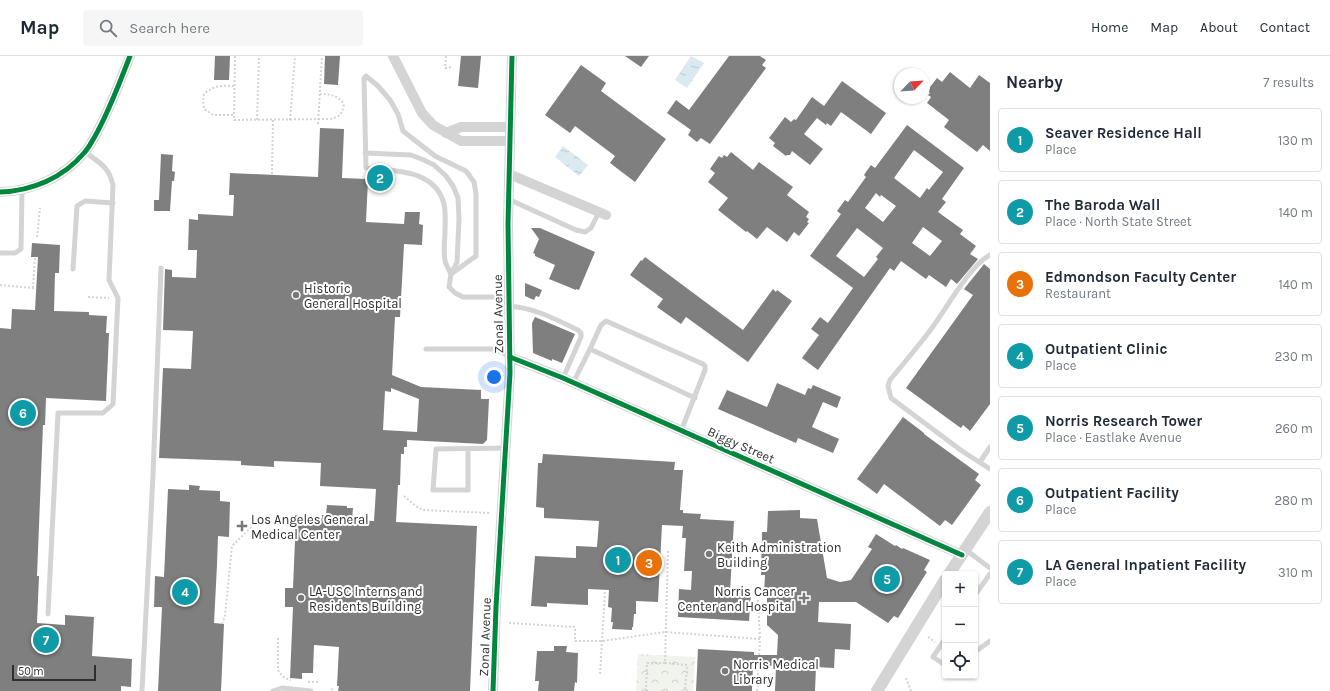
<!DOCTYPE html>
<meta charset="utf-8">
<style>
body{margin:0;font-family:Karla,sans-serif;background:#f6f6f7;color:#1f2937}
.controls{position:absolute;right:12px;bottom:12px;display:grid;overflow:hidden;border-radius:4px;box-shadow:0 1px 3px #0004}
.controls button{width:36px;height:36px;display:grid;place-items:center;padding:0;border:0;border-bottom:1px solid #e0e1e3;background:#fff;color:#1f2937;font:20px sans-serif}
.compass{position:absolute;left:894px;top:12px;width:36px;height:36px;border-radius:50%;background:#fff;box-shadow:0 1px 3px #0004;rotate:65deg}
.scale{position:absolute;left:12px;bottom:10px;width:84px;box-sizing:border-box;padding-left:4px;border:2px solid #2f2f2f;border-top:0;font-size:11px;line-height:14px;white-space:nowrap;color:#2f2f2f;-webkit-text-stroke:3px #fff;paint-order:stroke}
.you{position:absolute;left:494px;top:321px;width:14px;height:14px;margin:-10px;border:3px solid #fff;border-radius:50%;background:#1a73e8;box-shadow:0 0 0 6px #1a73e833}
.badge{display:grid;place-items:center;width:26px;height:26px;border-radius:50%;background:#1a73e8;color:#fff;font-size:13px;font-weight:700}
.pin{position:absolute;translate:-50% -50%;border:2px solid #fff;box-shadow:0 1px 4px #0006}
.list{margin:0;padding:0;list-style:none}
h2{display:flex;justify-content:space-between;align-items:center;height:52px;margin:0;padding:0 16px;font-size:17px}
h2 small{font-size:13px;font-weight:400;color:#747a83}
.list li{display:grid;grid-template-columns:26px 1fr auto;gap:12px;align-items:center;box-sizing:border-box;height:64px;margin:0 8px 8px;padding:0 8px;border:1px solid #e0e1e3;border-radius:4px}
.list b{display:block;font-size:15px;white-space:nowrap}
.list p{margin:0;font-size:13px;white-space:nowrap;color:#747a83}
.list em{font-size:13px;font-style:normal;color:#747a83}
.icon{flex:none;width:22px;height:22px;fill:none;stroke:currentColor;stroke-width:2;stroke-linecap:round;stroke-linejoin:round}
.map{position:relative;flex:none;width:990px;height:635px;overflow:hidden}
header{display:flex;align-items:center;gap:24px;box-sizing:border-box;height:56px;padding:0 20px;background:#fff;border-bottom:1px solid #e0e1e3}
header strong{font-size:19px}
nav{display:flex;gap:22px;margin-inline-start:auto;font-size:14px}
.search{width:280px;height:36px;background:#f6f6f7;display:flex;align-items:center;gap:10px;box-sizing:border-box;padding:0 14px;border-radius:4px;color:#747a83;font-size:15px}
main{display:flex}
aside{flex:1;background:#fff}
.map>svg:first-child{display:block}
</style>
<header>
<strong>Map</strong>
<div class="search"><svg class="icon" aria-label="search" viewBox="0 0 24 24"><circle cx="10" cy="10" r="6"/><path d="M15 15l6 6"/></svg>Search here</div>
<nav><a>Home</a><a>Map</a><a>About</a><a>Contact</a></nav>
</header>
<main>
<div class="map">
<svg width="990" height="635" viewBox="0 0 990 635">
<defs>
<pattern id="park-crowns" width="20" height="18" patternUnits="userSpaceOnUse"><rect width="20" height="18" fill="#f1f4ed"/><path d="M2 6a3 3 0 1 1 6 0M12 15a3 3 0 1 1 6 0" fill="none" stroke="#cfd2cc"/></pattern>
<pattern id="water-ripples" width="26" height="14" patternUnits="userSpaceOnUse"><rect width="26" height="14" fill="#dbe9f0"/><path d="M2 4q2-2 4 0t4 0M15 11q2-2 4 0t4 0" fill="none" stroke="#bcc8ce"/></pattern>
</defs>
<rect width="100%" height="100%" fill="#fff"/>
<polygon fill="url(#park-crowns)" points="638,598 695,601 693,635 636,635"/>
<g fill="url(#water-ripples)">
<polygon points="691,0 704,7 687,32 675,24"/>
<polygon points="563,90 588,109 579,120 555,101"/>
</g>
<g fill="#7f7f7f" fill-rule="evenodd">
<polygon points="215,0 230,0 229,24 214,24"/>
<polygon points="325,0 340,0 338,29 324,28"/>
<polygon points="461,0 481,0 478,32 458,30"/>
<polygon points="625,0 649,0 641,11"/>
<polygon points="729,0 760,0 766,4 762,9 766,12 710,88 701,82 697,86 688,79 691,74 667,57 676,44 689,54"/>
<polygon points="581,9 606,27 601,35 666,83 635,126 610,107 615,100 575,70 570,77 545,59"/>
<polygon points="950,16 970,32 979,19 990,27 990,95 983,89 977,96 944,71 949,64 927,47 931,41 928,39 930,37 927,35 937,22 942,26"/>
<polygon points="842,25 886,57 871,78 841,56 831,70 827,67 826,69 817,62 804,78 823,93 810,109 792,95 790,99 787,99 786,100 773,90 775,87 769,82 785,61 791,66 794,63 796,64 812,41 824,50"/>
<path d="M907,69L964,112L942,143L946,146L938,156L963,174L960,178L976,190L970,198L978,203L957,228L951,223L946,231L929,219L926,223L901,205L894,215L890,212L818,314L802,302L819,279L811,273L820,261L828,267L853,232L810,200L841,158L837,155L845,144L848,146L866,121L864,119L866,116L871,109L875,112ZM914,94L943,116L929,134L927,132L920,142L894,122ZM876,137L880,141L881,139L896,150L883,166L865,152ZM923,171L942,185L930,200L912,187ZM857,172L883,192L876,201L878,203L864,221L836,200Z"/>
<path d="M320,72L344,73L342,122L368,123L366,166L404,168L405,156H420L419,168L423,169L422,189L404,188V189L400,261H395L392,319L421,331L481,334V343H489L487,384L483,388L407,384V391H404V398H401L400,429H398L396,466L477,470L470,635H338L339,630H337L339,591L314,589L313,617H302V623L290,622L293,551H285V532H293L296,460L322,462V459H326L327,449L347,450V452H353L352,464L374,465L376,433L320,430L321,407L274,405V411L241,409V405L159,402L163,312L191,313L193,275L163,274L165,213L172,214V221L196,222L197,194H188L189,163L198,164V158L233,160L234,139H229L230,117L318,121ZM391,332L419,343L417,376L383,374L385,335L391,336Z"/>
<polygon points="731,96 753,114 759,106 793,131 787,139 809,156 806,161 809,163 807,166 809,167 799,180 794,176 787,186 767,171 757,183 747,175 746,176 718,154 728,142 708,126 715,117 710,113 719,100 722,102 724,99 727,101"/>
<polygon points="161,98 173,99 172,115 175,116 174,125 172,125 170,155 154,155 154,144 159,144"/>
<polygon points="531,172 540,172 595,196 579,234 576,233 576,234 549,223 555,209 535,200 535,198 533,197 539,183"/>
<polygon points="32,187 60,189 59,217 55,217 54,255 89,256 89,259 107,260 106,277 109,277 106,345 46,342 45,369 43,369 37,520 39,520 37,567 65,569 65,559 94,561 92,600 132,603 131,631 121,630 121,635 0,635 0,272 11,273 12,253 35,254 38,201 31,201"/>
<polygon points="645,201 743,274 773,233 776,236 777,234 792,245 748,306 686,261 681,268 657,251 663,243 630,219 641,204 642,205"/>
<polygon points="984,208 990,213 990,348 970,375 963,369 961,372 958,370 906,332 973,239 964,233"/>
<polygon points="525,227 542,234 539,241 536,240 534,244 525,240"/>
<polygon points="535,261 575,278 562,307 552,303 552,305 533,297 532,267"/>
<polygon points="777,327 805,339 808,332 811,333 813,329 841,341 837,352 823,346 812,371 839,383 833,397 798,382 796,387 718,353 727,334 767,351"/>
<polygon points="903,361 924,377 924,378 979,418 975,424 981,429 952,469 945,464 940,470 884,428 877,438 857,423"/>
<polygon points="543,398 675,406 674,414 683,414 680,454 683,454 683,457 701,458 700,463 734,465 730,536 751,537 749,565 678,561 679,533 691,534 692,515 684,515 686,482 682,482 683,470 662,469 658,546 636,545 636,558 634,558 633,571 632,571 632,574 612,573 613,566 611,566 612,552 608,551 609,534 588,533 588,549 547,547 547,551 531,550 535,500 576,502 576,490 597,491 599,465 544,462 544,452 536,451 538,407 542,407"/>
<polygon points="189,429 200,430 199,434 220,435 220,445 230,446 229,481 218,480 217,509 214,567 224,568 221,635 158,635 162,551 154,551 155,520 164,521 168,433 189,434"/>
<polygon points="800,454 800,462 817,463 827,522 840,526 851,524 872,493 868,491 876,478 895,490 896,489 902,493 903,492 930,504 924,514 927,516 898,562 894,560 888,567 856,546 819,546 818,566 851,568 850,594 835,593 834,612 816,611 815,635 775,635 776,610 753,609 752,635 696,635 698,593 754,596 754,599 777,599 778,579 767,569 767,539 764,538 765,519 761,519 762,476 767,476 768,455"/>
<polygon points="554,590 567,590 566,596 578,597 577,627 575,626 574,635 538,635 539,625 535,625 537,595 554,595"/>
</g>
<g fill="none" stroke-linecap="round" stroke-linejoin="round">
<g stroke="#d4d4d4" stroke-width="2" stroke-dasharray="2 2" stroke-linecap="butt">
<path d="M235,0L234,64L328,63C339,62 342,59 344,48C337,39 330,38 320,38"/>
<polyline points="446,0 445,12 452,11"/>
<path d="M233,59H213L204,53L203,45L204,38C213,30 222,29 234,30"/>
<polyline points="257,64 259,0"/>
<polyline points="290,64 295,0"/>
<polyline points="318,68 322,0"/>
<polyline points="272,118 273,64"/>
<polyline points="37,181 40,152"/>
<polyline points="0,229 33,232 36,233"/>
<polyline points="33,232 35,201"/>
<polyline points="88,241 109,242"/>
<polyline points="404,440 417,451 423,454 489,457"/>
<polyline points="758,544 760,583"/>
<polyline points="509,567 575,571 575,585 602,585 665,576 760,583 757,635"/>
<polyline points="222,568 225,560 232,490 264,459"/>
<polyline points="928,581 935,586"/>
<path d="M278,582V614C281,620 286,623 291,624"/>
<polyline points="665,607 687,609 685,635"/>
<polyline points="600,618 605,536"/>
<polyline points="906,622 911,635"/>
<polyline points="308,626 319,626"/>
<polyline points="331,633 335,635"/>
<polyline points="646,635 647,607 665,607 668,494"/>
</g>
<g stroke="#d4d4d4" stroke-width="5">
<path d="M366,20L378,30L390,44L398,58L403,75L435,100L466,115L474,126L476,138V200L451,218C449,213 445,208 445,204C443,195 445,185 445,176C445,167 446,157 444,148C435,113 394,115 366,112L364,22Z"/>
<polyline points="365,97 411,99 424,104 434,109 446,120 453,130 458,142 459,163 457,206 451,218 449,231 455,237 463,241 509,241"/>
<polyline points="508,143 576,174 585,176 591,172 599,156"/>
<polyline points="0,197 15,197 21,193 22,134"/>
<path d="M990,199C969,210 944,257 929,276C916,293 903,308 890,324L888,330L891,342L962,395L990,413"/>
<polyline points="73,213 77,150 85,145 113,147"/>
<path d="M509,250C535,252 555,263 578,274L581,277V281L563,322"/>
<polyline points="426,293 496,293 510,301"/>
<polyline points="590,293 601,269 606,265 703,308 705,310 705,314 681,375"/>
<polyline points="573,327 590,293 695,342"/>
<polyline points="468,393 468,434 433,434 436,393 506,392"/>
<polyline points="980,406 990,391"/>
<polyline points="966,494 990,512"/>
<polyline points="975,539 990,518"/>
<path d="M48,558L58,357H103L113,348L118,242L109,224L113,129C109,111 100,107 85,96"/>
<polyline points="945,583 933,601 945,609"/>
<polyline points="975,596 990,585"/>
<polyline points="142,635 153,419 161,212"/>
<polyline points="273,635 282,632 311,635"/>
</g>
<g stroke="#d4d4d4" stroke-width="10">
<polyline points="393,0 422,57 433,69 461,85 510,85"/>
<polyline points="446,77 461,71 510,71"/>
<polyline points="509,118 606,159"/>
<path d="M0,136C32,135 63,122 84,97C88,93 91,87 94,82C109,56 119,28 130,0"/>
<polyline points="510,301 563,322 962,499"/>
<polyline points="493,635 496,551 510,317 508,168 512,0"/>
</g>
<g stroke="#d4d4d4" stroke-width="12">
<polyline points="949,518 990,456"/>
<polyline points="877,635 945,524"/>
</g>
<g stroke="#fff" stroke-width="8">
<g id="cycleway">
<path d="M0,136C32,135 63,122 84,97C88,93 91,87 94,82C109,56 119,28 130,0"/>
<polyline points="510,301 563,322 962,499"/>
<polyline points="493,635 496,551 510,317 508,168 512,0"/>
</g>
</g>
<use href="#cycleway" stroke="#00873e" stroke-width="5"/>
</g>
<g fill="#787878" stroke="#fff" stroke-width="1.5">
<circle cx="296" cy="239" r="4"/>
<path d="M240 464h4v4h4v4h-4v4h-4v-4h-4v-4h4z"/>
<circle cx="709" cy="498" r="4"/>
<circle cx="301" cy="542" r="4"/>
<path d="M802 536h4v4h4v4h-4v4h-4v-4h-4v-4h4z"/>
<circle cx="725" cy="615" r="4"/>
</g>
<g text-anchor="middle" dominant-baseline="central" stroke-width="4" stroke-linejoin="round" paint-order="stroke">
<g font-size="13" fill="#2f2f2f" stroke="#fff" text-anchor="start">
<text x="304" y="232">Historic<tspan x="304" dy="15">General Hospital</tspan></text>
<text x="251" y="463">Los Angeles General<tspan x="251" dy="15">Medical Center</tspan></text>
<text x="717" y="491">Keith Administration<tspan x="717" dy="15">Building</tspan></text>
<text x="309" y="535">LA-USC Interns and<tspan x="309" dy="15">Residents Building</tspan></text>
<text x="795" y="535" text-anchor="end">Norris Cancer<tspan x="795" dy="15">Center and Hospital</tspan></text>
<text x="733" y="608">Norris Medical<tspan x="733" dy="15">Library</tspan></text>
</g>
<g font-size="13" fill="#2f2f2f" stroke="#fff">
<text transform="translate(498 258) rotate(-91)">Zonal Avenue</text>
<text transform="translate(741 389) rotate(24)">Biggy Street</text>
<text transform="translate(485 581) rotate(-88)">Zonal Avenue</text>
</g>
</g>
</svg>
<div class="controls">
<button>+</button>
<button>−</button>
<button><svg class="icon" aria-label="locate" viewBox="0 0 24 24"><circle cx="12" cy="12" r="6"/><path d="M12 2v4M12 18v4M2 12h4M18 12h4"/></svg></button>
</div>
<svg class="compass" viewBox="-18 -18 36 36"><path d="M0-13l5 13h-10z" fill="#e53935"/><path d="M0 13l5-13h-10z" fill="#747a83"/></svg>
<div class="scale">50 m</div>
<div class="you"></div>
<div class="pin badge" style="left:618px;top:504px;background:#0f9aa8">1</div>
<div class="pin badge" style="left:380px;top:122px;background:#0f9aa8">2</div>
<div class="pin badge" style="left:649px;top:507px;background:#e8710a">3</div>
<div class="pin badge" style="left:185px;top:536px;background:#0f9aa8">4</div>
<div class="pin badge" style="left:887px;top:523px;background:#0f9aa8">5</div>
<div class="pin badge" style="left:23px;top:357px;background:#0f9aa8">6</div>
<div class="pin badge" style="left:46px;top:584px;background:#0f9aa8">7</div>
</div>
<aside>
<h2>Nearby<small>7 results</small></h2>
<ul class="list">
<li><span class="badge" style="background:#0f9aa8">1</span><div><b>Seaver Residence Hall</b><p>Place</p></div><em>130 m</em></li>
<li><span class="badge" style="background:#0f9aa8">2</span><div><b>The Baroda Wall</b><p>Place · North State Street</p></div><em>140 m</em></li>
<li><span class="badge" style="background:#e8710a">3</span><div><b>Edmondson Faculty Center</b><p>Restaurant</p></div><em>140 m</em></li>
<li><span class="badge" style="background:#0f9aa8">4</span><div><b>Outpatient Clinic</b><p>Place</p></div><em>230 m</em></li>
<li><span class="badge" style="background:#0f9aa8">5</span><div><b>Norris Research Tower</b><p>Place · Eastlake Avenue</p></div><em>260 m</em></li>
<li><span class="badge" style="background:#0f9aa8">6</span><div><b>Outpatient Facility</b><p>Place</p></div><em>280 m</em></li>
<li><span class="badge" style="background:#0f9aa8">7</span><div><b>LA General Inpatient Facility</b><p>Place</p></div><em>310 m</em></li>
</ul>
</aside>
</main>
